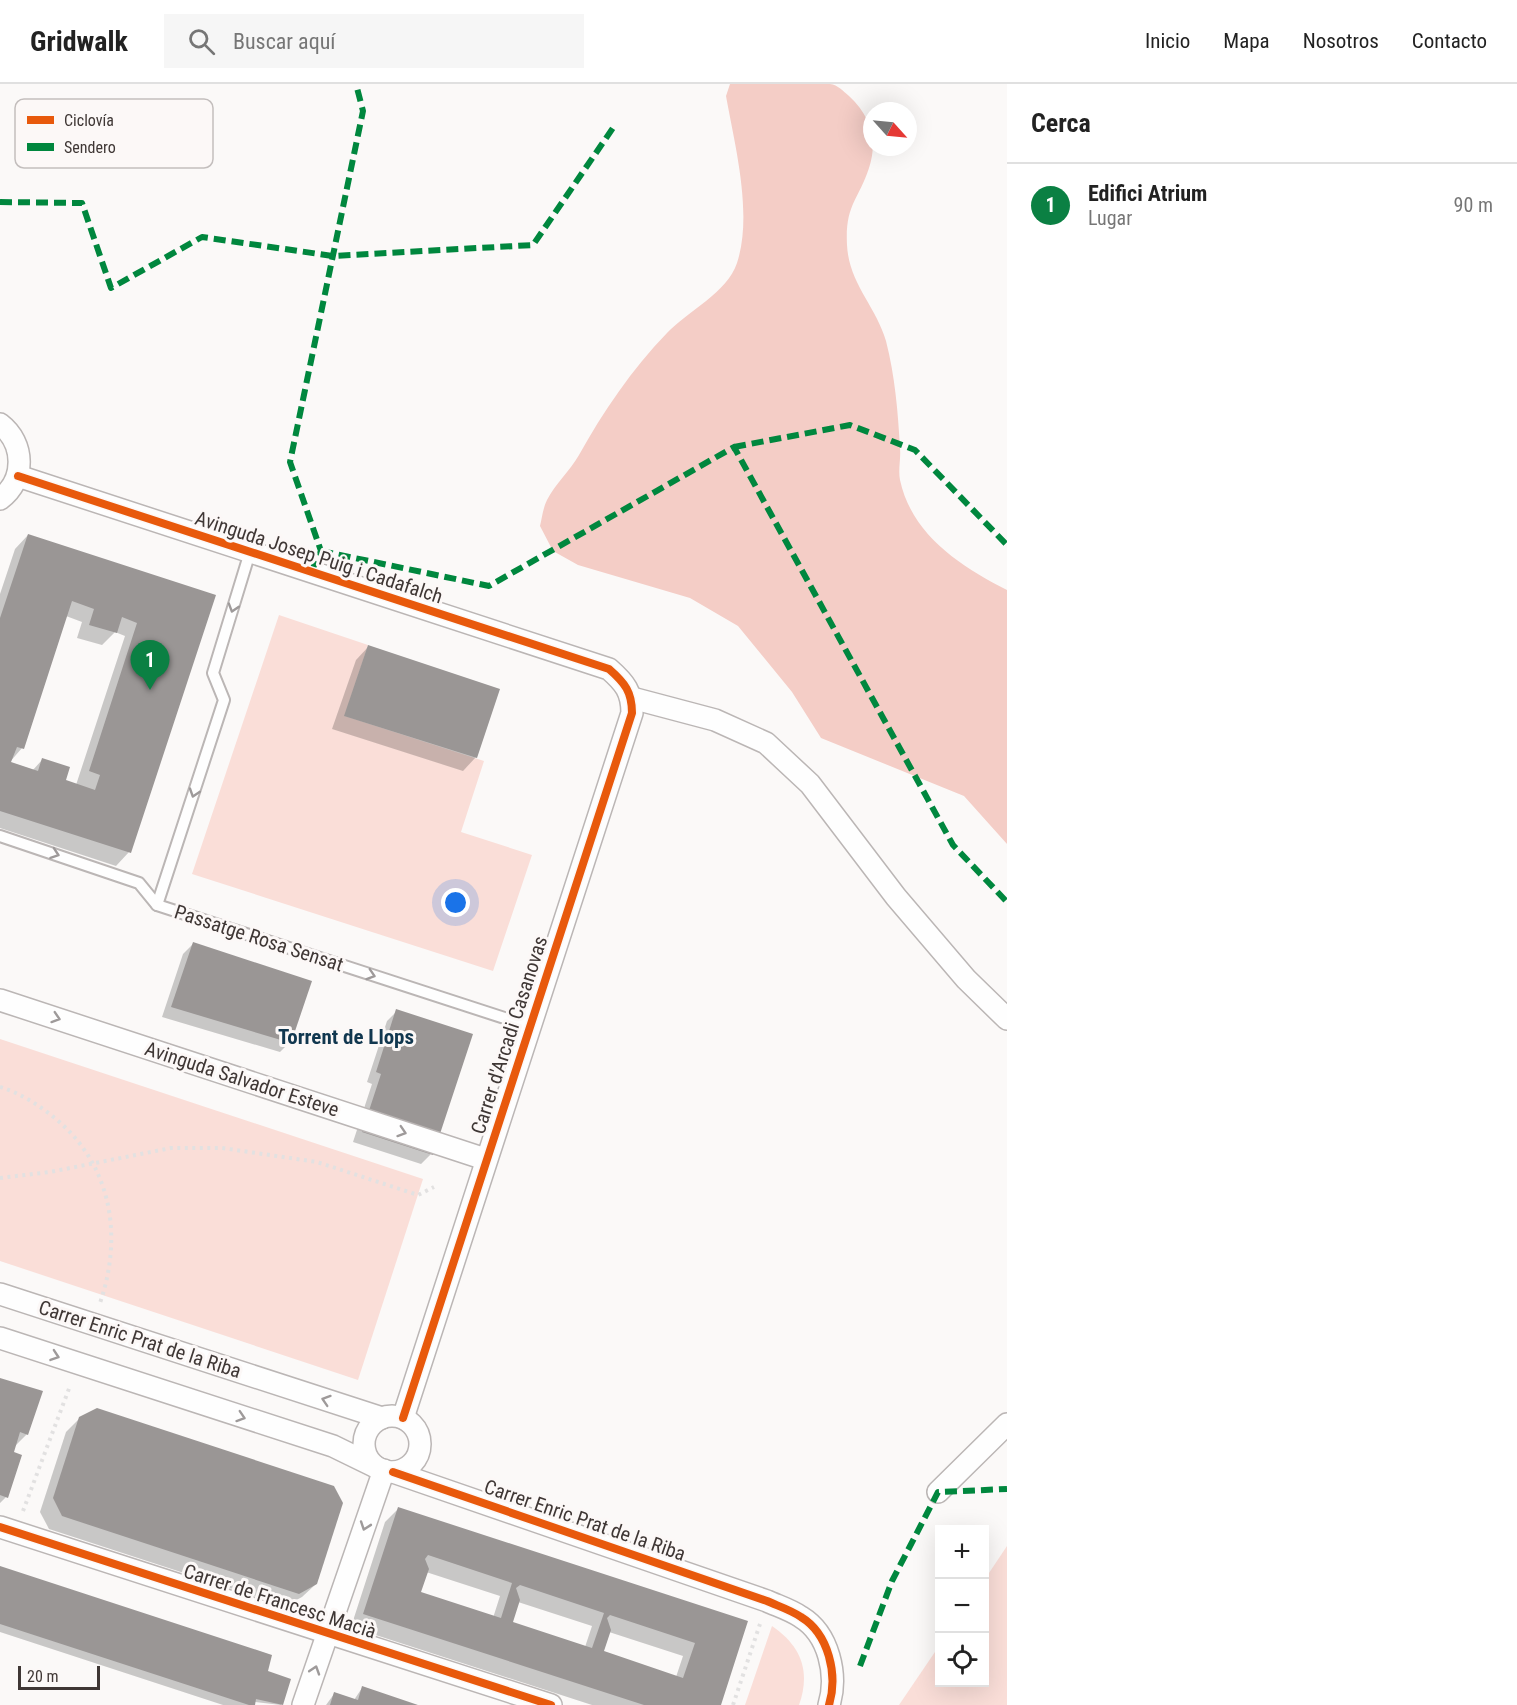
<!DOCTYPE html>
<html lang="es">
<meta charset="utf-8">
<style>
body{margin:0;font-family:"Roboto Condensed",sans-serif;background:#f6f6f6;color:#222}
.controls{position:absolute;right:18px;bottom:18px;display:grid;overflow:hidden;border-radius:0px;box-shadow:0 6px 24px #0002}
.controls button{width:54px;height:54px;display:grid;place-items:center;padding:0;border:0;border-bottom:2px solid #e0e0e0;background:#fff;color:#222;font:30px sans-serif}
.compass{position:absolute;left:863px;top:18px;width:54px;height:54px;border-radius:50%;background:#fff;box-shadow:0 6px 24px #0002;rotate:117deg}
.scale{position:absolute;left:18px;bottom:15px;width:82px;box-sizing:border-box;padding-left:6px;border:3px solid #3f3735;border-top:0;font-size:16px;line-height:21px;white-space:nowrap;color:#3f3735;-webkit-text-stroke:4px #fcf8f7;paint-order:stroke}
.you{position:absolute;left:456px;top:819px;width:21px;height:21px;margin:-15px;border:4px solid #fff;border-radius:50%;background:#1a73e8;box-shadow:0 0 0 9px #1a73e833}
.badge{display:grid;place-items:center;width:39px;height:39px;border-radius:50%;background:#0b8043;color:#fff;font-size:20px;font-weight:700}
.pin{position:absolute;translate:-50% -50px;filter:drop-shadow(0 2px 3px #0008)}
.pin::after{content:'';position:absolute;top:32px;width:21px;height:18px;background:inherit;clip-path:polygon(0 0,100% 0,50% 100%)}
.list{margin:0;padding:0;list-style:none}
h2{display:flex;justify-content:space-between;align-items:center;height:78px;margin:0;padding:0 24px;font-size:26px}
h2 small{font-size:20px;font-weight:400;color:#767676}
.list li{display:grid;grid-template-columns:39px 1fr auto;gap:18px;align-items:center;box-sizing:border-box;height:84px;padding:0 24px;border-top:2px solid #e0e0e0}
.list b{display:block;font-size:22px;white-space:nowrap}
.list p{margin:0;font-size:20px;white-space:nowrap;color:#767676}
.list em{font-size:20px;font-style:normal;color:#767676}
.icon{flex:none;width:33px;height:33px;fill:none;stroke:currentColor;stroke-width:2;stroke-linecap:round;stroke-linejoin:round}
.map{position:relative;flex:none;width:1007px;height:1621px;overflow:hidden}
header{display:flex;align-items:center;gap:36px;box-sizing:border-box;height:84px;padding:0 30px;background:#fff;border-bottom:2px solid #e0e0e0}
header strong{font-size:28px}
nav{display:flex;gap:33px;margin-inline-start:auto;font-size:21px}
.search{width:420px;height:54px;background:#f6f6f6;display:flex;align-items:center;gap:15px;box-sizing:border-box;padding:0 21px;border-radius:0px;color:#767676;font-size:22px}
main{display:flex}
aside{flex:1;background:#fff}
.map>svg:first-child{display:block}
</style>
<header>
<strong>Gridwalk</strong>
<div class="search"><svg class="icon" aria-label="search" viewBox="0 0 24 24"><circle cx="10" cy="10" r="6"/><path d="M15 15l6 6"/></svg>Buscar aquí</div>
<nav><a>Inicio</a><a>Mapa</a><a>Nosotros</a><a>Contacto</a></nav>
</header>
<main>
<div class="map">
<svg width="1007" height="1621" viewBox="0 0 1007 1621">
<rect width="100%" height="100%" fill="#fbf9f8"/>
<g fill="#faded8">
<polygon points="279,531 368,561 345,632 484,677 461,748 532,771 493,887 192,790"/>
<polygon points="0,955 423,1095 358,1296 0,1177"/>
<polygon points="1007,1462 1007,1621 899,1621 939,1562 940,1598 984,1598 985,1495"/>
<path d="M772,1542C801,1562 811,1587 799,1621H745Z"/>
</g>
<path fill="#f4cdc6" d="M730,0C762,0 800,0 830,0C838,1 843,7 849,12C871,32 878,57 869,84C858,117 845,121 847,161C849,200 876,222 886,257C895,292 898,328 900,364C901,375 898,386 900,396C912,451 960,482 1007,506V760L964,712L821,654L792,608L738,542L690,514L578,481L553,467L540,442C542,434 543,424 547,416C555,400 570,387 579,371C603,328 632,285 667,249C688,227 727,209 737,179C753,130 735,62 726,12Z"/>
<g fill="#0003" fill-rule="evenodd">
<path d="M28,451L214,512L129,768L116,782L0,744V510L15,465ZM66,532L82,538L77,554L102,561L115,548L125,552L76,701L64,697L42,676L32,687L9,679L22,664Z"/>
<polygon points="369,562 476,673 463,687 332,645 356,576"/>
<polygon points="193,860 290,958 280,968 162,933 183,870"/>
<polygon points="397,927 431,1070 421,1080 353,1058 372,1000 367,998 387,937"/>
<polygon points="0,1295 27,1350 14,1363 6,1413 0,1419"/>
<polygon points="80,1334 316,1500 302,1513 285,1522 49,1445 40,1428 66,1348"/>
<path d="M398,1425L747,1538L719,1621H592L351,1543L385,1438ZM426,1488L500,1512L493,1534L419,1509ZM518,1518L592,1542L585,1563L511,1539ZM609,1548L683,1572L676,1593L602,1568Z"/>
<polygon points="0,1484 264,1592 290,1596 281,1621 255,1618 253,1621 223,1621 0,1548"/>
<polygon points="362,1604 415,1621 326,1621 334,1610 354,1616"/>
</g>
<g fill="#9a9695" fill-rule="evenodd">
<path d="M28,450L216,511L131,769L0,727V534ZM72,517L94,525L89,541L117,549L122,533L137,539L89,687L100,691L95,706L66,696L70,683L42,674L38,687L11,678L17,663L24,665Z"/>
<polygon points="368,561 500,605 477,674 344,632"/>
<polygon points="193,858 312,897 291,959 171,923"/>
<polygon points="396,925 473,950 433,1071 362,1048 381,990 376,988"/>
<polygon points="0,1294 43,1307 28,1351 20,1348 14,1368 22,1371 8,1414 0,1411"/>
<polygon points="97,1324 334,1402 343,1419 317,1500 299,1510 62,1432 53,1414 79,1333"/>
<path d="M398,1423L748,1537L721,1621H644L363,1530ZM428,1471L512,1499L501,1534L421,1508L429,1485L425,1475ZM520,1501L604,1529L592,1564L513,1538L520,1516L516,1504ZM610,1531L695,1559L683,1594L604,1567L611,1546L607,1534Z"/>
<polygon points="0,1482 272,1571 268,1587 291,1595 283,1621 256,1615 255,1621 249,1621 0,1540"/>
<polygon points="362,1602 418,1621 330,1621 334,1608 358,1616"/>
</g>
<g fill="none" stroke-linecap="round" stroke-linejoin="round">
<g stroke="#bbb6b5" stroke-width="14">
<g id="service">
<polyline points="0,752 139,799 157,821 529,942"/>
<polyline points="157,821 224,616 213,589 250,468"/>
</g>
</g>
<g stroke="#bbb6b5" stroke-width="24">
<g id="minor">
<path d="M0,340C25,359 26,396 0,415"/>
<path d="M18,392L609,585C625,599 632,608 632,629L403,1334"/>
<polyline points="632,614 715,636 766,659 810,700 896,813 966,895 1007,935"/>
<polyline points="0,916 485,1075"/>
<polyline points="0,1210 382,1334"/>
<polyline points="0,1254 333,1362 376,1383"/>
<circle cx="392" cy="1360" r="28"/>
<path d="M393,1388L767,1517C778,1522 791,1526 801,1533C829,1550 838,1591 829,1621"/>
<polyline points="938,1408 1007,1340"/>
<polyline points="0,1443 551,1621"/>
<polyline points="303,1621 384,1386"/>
</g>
</g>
<g stroke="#e2e1e1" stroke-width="4" stroke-dasharray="3 4.5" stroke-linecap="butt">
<path d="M0,1003C20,1009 39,1021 56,1035C112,1082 123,1152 100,1219"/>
<polyline points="0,1094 50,1088 171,1064 222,1064 317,1078 418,1111 434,1103"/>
<polyline points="23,1427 70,1302"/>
<polyline points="733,1621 760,1540"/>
</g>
<use href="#service" stroke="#fefefe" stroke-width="10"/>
<use href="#minor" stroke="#fefefe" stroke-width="21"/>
<g stroke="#00873e" stroke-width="6" stroke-dasharray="12 6" stroke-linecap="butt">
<polyline points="0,118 82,119 111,204 202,153 333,172 533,161 615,41"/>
<polyline points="734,363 850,341 915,366 1007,461"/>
<polyline points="321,467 489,502 734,363 953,761 1007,818"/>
<polyline points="311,488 321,467 290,378 363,27 356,0"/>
<polyline points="860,1582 892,1497 938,1408 1007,1405"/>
</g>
<g stroke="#fcf8f7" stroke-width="11">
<g id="cycleway">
<path d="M18,392L609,585C625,599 632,608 632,629L403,1334"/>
<path d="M393,1388L767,1517C778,1522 791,1526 801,1533C829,1550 838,1591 829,1621"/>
<polyline points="0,1443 551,1621"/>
</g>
</g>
<use href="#cycleway" stroke="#e8590c" stroke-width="8"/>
</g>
<defs><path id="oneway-chevron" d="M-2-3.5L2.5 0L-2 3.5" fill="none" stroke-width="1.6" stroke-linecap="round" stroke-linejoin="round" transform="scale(1.5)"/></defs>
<g stroke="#9e9a9a">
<use href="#oneway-chevron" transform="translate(233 524) rotate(107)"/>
<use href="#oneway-chevron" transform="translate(194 709) rotate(108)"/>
<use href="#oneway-chevron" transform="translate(55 770) rotate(19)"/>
<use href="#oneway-chevron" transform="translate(371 891) rotate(18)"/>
<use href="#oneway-chevron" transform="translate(56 934) rotate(18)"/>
<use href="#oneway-chevron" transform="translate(402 1048) rotate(18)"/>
<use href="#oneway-chevron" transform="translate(55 1272) rotate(19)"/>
<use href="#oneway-chevron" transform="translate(326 1316) rotate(-162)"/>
<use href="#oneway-chevron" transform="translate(241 1333) rotate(18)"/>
<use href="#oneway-chevron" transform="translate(365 1442) rotate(109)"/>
<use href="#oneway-chevron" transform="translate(315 1586) rotate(-72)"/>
</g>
<g text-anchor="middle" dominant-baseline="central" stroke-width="6" stroke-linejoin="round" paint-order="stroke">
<g font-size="20" fill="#3f3735" stroke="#fcf8f7">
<text transform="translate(319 473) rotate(18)">Avinguda Josep Puig i Cadafalch</text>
<text transform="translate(259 854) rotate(18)">Passatge Rosa Sensat</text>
<text transform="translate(509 951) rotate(-72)">Carrer d'Arcadi Casanovas</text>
<text transform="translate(242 995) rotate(18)">Avinguda Salvador Esteve</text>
<text transform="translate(140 1255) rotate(18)">Carrer Enric Prat de la Riba</text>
<text transform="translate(585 1436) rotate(19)">Carrer Enric Prat de la Riba</text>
<text transform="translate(280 1517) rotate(18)">Carrer de Francesc Macià</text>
</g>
<g font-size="21" font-weight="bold" fill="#11374f" stroke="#fcf8f7">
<text x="346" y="953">Torrent de Llops</text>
</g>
</g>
<rect x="15" y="15" width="198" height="69" rx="9" fill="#fcf8f7" stroke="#c3bebd" stroke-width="1.5"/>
<rect x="27" y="32" width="27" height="8" fill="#e8590c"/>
<rect x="27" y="59" width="27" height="8" fill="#00873e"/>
<g font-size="16" fill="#3f3735">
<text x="64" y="42">Ciclovía</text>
<text x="64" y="69">Sendero</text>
</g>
</svg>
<div class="controls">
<button>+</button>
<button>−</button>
<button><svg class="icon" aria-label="locate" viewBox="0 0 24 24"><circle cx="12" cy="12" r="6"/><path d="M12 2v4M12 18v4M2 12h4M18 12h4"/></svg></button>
</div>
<svg class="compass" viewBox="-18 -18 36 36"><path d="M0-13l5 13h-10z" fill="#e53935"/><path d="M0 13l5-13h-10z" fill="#767676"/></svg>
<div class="scale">20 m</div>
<div class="you"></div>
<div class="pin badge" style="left:150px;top:606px">1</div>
</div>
<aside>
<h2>Cerca<small></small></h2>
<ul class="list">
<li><span class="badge">1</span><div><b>Edifici Atrium</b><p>Lugar</p></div><em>90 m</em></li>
</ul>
</aside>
</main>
